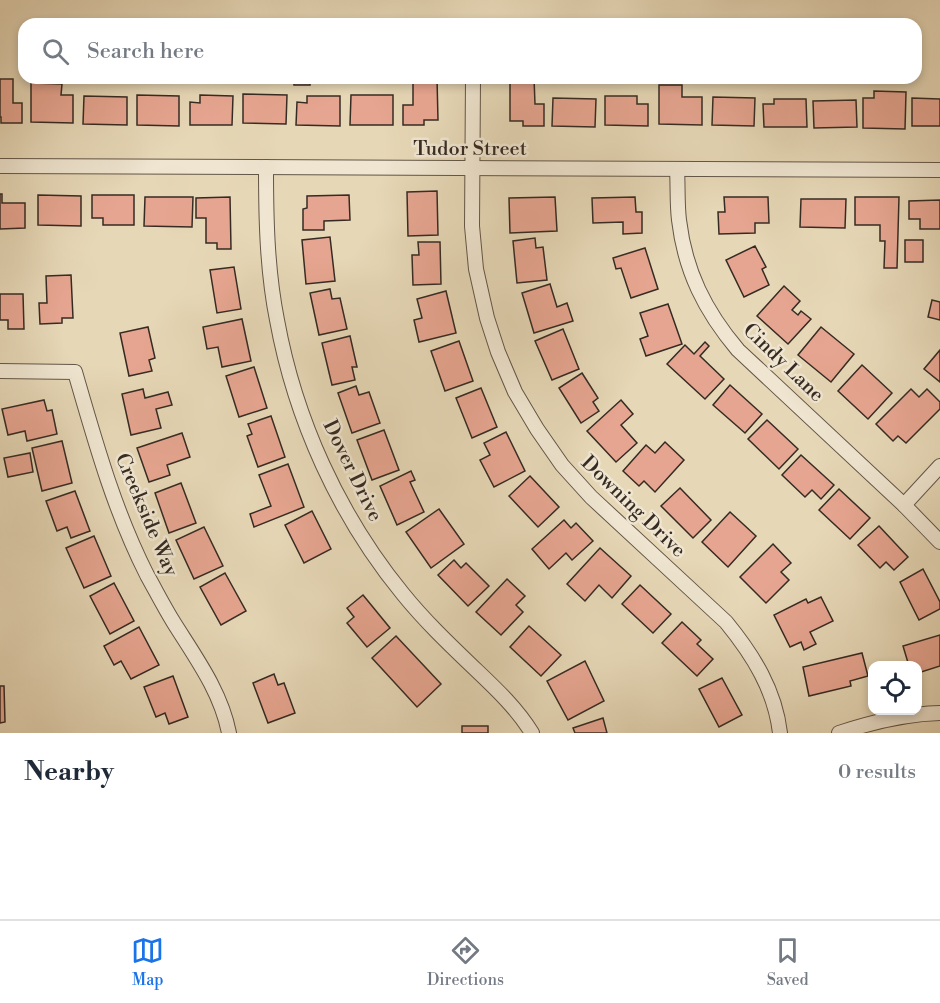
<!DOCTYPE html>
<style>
body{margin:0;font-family:"Libre Bodoni",serif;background:#f6f6f7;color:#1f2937}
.controls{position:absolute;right:18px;bottom:18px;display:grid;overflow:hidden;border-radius:12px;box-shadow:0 3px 9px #0003}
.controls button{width:54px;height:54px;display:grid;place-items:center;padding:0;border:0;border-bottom:2px solid #e0e1e3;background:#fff;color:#1f2937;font:30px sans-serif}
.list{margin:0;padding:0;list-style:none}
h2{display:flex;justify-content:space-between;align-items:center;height:78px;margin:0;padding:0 24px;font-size:26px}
h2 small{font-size:20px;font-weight:400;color:#747a83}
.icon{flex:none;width:33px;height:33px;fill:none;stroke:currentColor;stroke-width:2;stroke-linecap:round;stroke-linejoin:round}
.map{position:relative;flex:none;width:940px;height:733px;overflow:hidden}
.search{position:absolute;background:#fff;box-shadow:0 3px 9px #0003;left:18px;right:18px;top:18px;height:66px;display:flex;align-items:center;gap:15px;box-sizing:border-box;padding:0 21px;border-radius:18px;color:#747a83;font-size:22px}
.sheet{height:186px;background:#fff}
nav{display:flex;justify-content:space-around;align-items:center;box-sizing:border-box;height:84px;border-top:2px solid #e0e1e3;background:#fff;font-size:16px;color:#747a83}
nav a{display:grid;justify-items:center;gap:3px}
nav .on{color:#1a73e8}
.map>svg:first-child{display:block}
</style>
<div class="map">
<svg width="940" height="733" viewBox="0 0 940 733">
<rect width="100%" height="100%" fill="#e6d7b6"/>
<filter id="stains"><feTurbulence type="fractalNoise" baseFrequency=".00333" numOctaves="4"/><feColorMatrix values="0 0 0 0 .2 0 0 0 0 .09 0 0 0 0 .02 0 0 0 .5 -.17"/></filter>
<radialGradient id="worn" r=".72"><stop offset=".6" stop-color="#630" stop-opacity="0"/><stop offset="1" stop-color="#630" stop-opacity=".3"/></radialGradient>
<g fill="#e6a590" stroke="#362b23" stroke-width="1.5">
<rect x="294" y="78" width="16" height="7"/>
<polygon points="413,78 437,78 438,120 424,120 424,125 403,125 403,105 413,105"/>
<polygon points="534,78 535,104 544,104 544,126 523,126 523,121 510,121 510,79"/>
<polygon points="0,79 13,79 13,103 22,103 22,123 1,123 1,117 0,117"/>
<polygon points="31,83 62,84 61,95 73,95 73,123 31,122"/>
<polygon points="659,85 682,85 682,97 702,97 702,125 659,124"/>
<polygon points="874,91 906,92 905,129 863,128 863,98 874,98"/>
<polygon points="243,94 287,95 286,124 243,123"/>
<polygon points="137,95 179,96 179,126 137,125"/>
<polygon points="200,95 233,96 232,125 190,125 190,102 200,103"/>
<polygon points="351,95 393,95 393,125 350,125"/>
<polygon points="84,96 127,97 127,125 83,124"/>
<polygon points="307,96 340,96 340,126 296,125 297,102 307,103"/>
<polygon points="605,96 637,96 637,104 648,104 648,126 605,125"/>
<polygon points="713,97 755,98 754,126 712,125"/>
<polygon points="553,98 596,99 595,127 552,126"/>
<polygon points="912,98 940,99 940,126 912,126"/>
<polygon points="774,99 806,99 807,127 764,127 763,104 774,104"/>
<polygon points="856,100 857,127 814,128 813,101"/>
<polygon points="437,191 438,235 408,236 407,192"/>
<polygon points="0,194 2,194 2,203 25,203 25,228 0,229"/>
<polygon points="38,195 81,196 81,226 38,225"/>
<polygon points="92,195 134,195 134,225 103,225 103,218 92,218"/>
<polygon points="349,195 350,220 324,221 324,230 303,230 303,209 307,208 307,196"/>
<polygon points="145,197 193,197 192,227 144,226"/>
<polygon points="230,197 231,249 217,249 217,243 206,243 206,218 196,218 196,198"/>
<polygon points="555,197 557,231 510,233 509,198"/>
<polygon points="635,197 636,212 642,212 642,233 623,234 623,222 593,223 592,198"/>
<polygon points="724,197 768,197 769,223 755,223 755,233 719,234 718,212 725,212"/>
<polygon points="855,197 899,197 897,268 884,268 885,241 880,241 880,225 855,225"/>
<polygon points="801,199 846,199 845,228 800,227"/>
<polygon points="940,200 940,229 920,229 920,219 909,219 909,201"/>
<polygon points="330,237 335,281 306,284 302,240"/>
<polygon points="535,238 536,248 543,247 547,280 517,283 513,241"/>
<rect x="905" y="240" width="18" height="22"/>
<polygon points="418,242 440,242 441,284 413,285 412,255 419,255"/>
<polygon points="755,246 766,267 762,269 769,285 744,297 726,260"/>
<polygon points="645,248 658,289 631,298 621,268 616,269 613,258"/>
<polygon points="234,267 241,309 217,313 210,270"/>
<polygon points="71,275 73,318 62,318 62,323 40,324 39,303 47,303 46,276"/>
<polygon points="550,284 557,307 567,303 573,321 534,333 522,293"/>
<polygon points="784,286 800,301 792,310 798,315 801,311 811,319 788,344 757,316"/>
<polygon points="330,289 332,299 340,298 347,329 319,335 310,293"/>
<polygon points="446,291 456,333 419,342 414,320 422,318 417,299"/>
<polygon points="0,294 23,294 24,329 8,329 8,320 0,320"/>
<polygon points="932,300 940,302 940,320 928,317"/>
<polygon points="668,304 682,344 646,356 640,339 648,336 640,313"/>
<polygon points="242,319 251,361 222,367 218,347 207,349 203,327"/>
<polygon points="148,327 155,358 149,360 152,371 129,376 120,333"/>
<polygon points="821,327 854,354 831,382 798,355"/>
<polygon points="563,329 579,369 552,380 535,341"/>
<polygon points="350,336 357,367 352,367 355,380 332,385 322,343"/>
<polygon points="459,341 473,381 445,391 431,351"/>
<polygon points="705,342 709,346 700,356 724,379 705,399 667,364 685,345 694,354"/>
<polygon points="940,350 940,382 924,369"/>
<polygon points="862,365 892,393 868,419 838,391"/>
<polygon points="254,367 267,408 239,417 226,376"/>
<polygon points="582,373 598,398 593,402 599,411 581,423 559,388"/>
<polygon points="730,385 762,414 745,433 713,405"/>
<polygon points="356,386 359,395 369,392 380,423 352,433 338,393"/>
<polygon points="481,388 497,427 472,438 456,398"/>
<polygon points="143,389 145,398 168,392 172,405 156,409 161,428 131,435 122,394"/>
<polygon points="911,389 919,397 927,389 940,402 940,409 906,443 898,436 893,441 876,424"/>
<polygon points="44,400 47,411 52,410 57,434 27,441 25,431 8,435 2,409"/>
<polygon points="621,400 633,414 621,425 637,443 616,462 587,431"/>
<polygon points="271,416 285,457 258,467 247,436 252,434 248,424"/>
<polygon points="767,420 798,449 779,469 748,439"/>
<polygon points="384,430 399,470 372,480 357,440"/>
<polygon points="506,432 525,471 494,487 480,460 490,455 484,443"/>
<polygon points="182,433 190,457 167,465 170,475 149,482 137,448"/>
<polygon points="62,441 72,483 42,491 32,448"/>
<polygon points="665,442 684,460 655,492 644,481 639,486 623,471 646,445 655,453"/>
<polygon points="30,453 33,472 8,477 4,458"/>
<polygon points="801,455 834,485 821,499 812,490 805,497 782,475"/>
<polygon points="288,464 304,507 254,527 250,514 271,506 259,475"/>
<polygon points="411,471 415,480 410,482 424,512 397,525 380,486"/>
<polygon points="530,476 559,507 538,527 509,496"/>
<polygon points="181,483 196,523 169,533 155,493"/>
<polygon points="680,488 711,520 693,538 661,506"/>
<polygon points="839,489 870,518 850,539 819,510"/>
<polygon points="75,491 90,531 71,538 67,527 57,531 46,501"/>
<polygon points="439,509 464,544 431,568 406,532"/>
<polygon points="312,511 331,549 304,563 285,525"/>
<polygon points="730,512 756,536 728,567 702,542"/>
<polygon points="564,520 571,528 576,523 593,541 572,560 566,553 549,569 532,549"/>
<polygon points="879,526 908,557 894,570 886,562 880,568 858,545"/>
<polygon points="204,527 223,566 194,579 176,540"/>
<polygon points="94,536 111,576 84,588 66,548"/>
<polygon points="773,544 791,563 781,572 789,580 766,603 740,577"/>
<polygon points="600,548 631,576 612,598 599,585 585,601 567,584"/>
<polygon points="454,560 461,568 466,563 489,586 468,606 438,575"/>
<polygon points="923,569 940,602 940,609 919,620 900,582"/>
<polygon points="225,573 246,611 221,625 200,587"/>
<polygon points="507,579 525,596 516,605 523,612 501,635 476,612"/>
<polygon points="114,583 134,621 110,634 90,596"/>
<polygon points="640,585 671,614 653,633 622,604"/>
<polygon points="363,595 390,628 367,647 347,623 354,617 347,608"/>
<polygon points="821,597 833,621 810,632 816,644 804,650 801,642 790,647 774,615 806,599 808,603"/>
<polygon points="682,622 701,640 697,644 713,659 697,676 662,643"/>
<polygon points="529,626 561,655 541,676 510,647"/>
<polygon points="139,627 159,665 131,679 121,661 114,665 104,646"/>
<polygon points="940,635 940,666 918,673 918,666 909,666 903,646"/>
<polygon points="396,636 441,684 417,707 372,658"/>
<polygon points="862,653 868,676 850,681 851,686 809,696 803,667"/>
<polygon points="585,661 604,701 568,720 547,681"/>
<polygon points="274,674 278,685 284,683 295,713 268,723 253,683"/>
<polygon points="173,676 188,717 169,724 165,713 156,717 144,687"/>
<polygon points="722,678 742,715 719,727 699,689"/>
<polygon points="0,686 4,686 5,722 0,723"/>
<polygon points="603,718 607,733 575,733 573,728"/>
<rect x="462" y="726" width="26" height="7"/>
</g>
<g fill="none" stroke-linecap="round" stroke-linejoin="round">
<g stroke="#625648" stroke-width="16">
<g id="street">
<path d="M473,78L472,226L476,269L487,318L498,352L515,392L537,429L562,465L591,497L726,622C753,655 775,690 780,733"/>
<polyline points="0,166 940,170"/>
<path d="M266,167C266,218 267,270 277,320C295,419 339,516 403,594C424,620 448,643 472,666C494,687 516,707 532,733"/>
<path d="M677,169C678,186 677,204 679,220C685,271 705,311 738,350L904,505L940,542"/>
<path d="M0,371L75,372C95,441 114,510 147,575C156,591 164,607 174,623C196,658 221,692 229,733"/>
<polyline points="904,505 940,466"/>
<path d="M839,733C872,722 905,714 940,713"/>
</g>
</g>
<use href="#street" stroke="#efe5d0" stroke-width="14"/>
</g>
<g text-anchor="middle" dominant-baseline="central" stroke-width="5" stroke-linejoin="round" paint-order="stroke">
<g font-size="20" fill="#362b23" stroke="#efe5d0">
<text x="470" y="149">Tudor Street</text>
<text transform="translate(783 363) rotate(44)">Cindy Lane</text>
<text transform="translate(352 471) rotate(64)">Dover Drive</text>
<text transform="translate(633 507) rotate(44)">Downing Drive</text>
<text transform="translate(146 515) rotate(67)">Creekside Way</text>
</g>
</g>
<rect width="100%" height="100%" filter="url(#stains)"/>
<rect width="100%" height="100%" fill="url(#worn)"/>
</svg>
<div class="controls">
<button><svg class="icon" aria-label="locate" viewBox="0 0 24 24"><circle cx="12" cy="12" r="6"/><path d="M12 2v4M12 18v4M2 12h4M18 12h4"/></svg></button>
</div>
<div class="search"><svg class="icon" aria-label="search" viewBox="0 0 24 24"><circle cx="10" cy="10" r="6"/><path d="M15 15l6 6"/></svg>Search here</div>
</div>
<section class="sheet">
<h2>Nearby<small>0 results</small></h2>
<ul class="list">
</ul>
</section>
<nav>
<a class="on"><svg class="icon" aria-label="map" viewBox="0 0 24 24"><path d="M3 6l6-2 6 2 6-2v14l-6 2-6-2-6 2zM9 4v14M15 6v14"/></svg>Map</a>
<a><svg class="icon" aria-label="directions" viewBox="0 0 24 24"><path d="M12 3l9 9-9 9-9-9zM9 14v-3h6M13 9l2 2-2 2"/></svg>Directions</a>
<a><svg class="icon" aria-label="saved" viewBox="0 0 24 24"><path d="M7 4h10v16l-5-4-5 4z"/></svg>Saved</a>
</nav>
